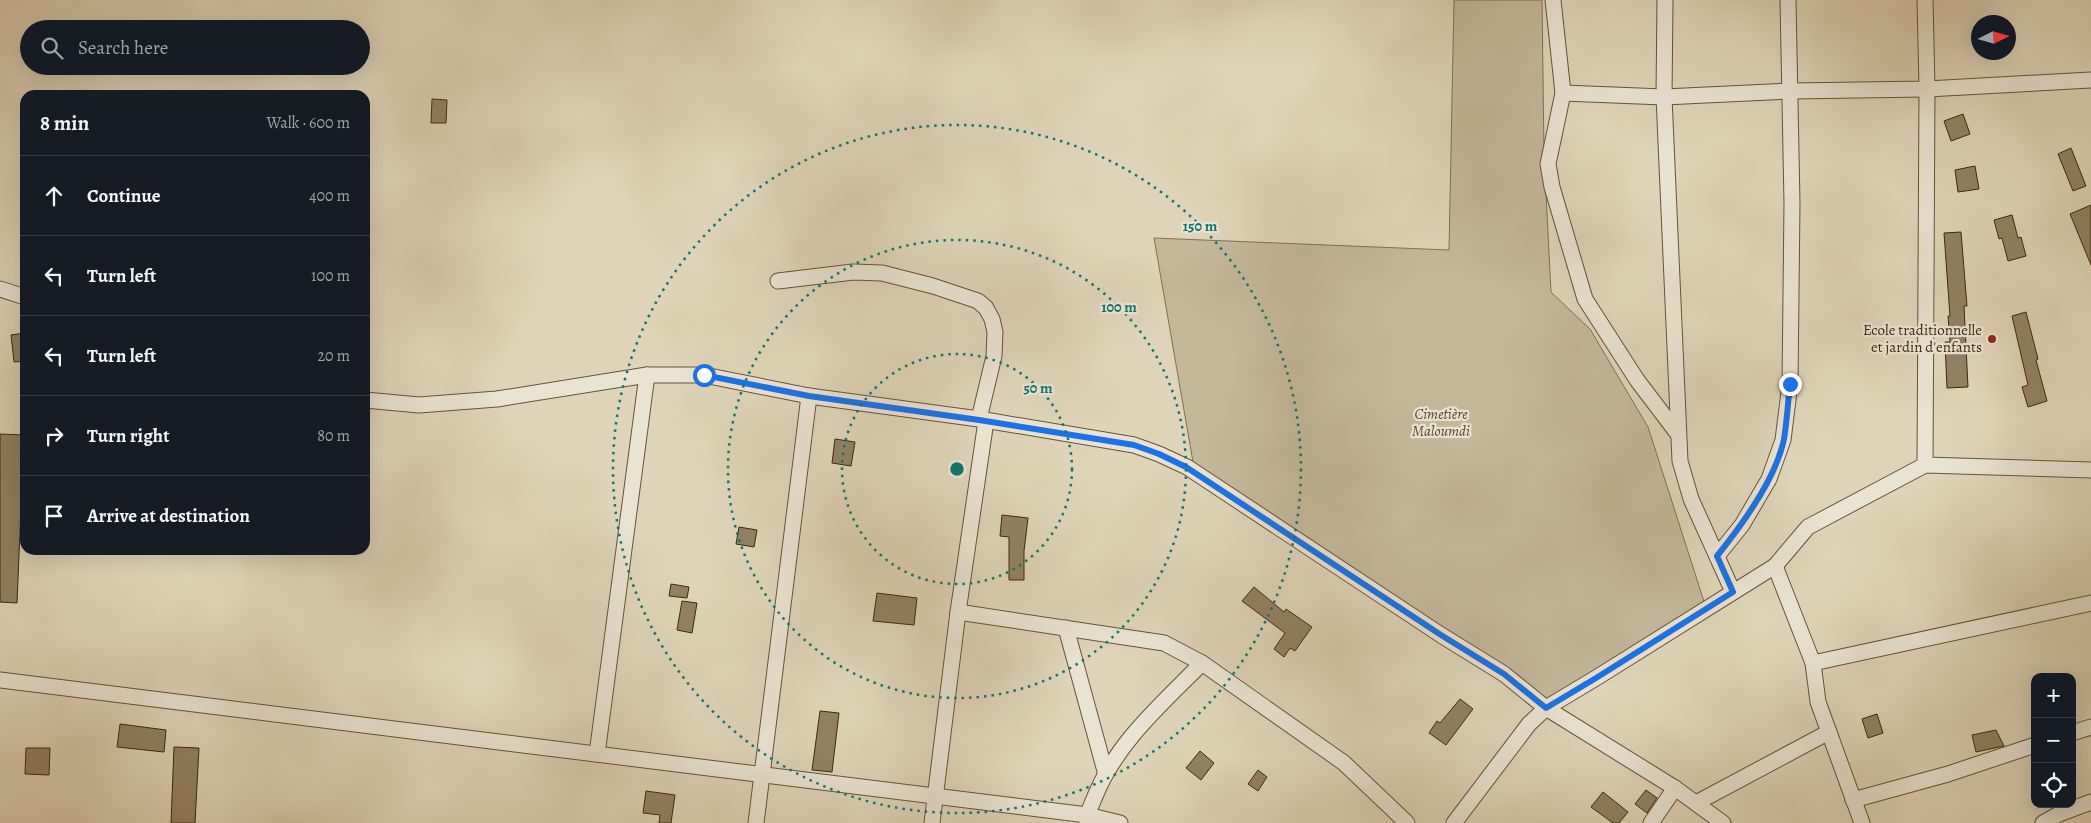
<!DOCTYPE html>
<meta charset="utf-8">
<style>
body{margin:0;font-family:Alegreya,serif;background:#20242c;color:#f1f3f6}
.controls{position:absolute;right:15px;bottom:15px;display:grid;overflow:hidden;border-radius:10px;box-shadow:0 5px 20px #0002}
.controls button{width:45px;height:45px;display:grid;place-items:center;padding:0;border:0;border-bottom:1px solid #363941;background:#171b24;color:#f1f3f6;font:25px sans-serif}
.compass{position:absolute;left:1971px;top:15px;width:45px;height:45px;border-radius:50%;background:#171b24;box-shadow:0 5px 20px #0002;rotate:85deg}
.stop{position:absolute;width:15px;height:15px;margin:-11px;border:4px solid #1a73e8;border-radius:50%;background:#fff}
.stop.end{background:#1a73e8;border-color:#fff;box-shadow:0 1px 5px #0008}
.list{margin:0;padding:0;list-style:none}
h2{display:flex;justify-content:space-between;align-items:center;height:65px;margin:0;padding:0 20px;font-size:21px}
h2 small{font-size:16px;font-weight:400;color:#9ea1a6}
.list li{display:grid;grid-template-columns:32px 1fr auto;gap:15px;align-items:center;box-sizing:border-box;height:80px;padding:0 20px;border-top:1px solid #363941}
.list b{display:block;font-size:19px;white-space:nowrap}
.list em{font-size:16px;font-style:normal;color:#9ea1a6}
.icon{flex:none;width:28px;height:28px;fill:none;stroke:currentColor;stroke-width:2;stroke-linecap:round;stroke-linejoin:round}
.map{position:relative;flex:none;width:2091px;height:823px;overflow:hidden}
.search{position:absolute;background:#171b24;box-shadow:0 5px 20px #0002;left:20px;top:20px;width:350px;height:55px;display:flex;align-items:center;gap:12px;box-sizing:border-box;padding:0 18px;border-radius:28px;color:#9ea1a6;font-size:19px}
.panel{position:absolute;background:#171b24;box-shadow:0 5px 20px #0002;left:20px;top:90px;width:350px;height:465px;border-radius:15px}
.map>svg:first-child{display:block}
</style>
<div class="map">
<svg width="2091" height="823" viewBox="0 0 2091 823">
<rect width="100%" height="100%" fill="#dfd4b8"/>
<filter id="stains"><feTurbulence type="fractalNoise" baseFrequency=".004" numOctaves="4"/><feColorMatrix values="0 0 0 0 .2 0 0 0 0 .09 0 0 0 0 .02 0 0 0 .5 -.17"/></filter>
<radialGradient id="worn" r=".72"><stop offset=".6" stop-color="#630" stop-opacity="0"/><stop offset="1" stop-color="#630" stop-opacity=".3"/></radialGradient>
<polygon fill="#c4b79a" stroke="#827052" points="1454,0 1542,0 1544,154 1551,292 1590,329 1648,427 1708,614 1548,700 1193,462 1154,238 1449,250"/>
<g fill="#928164" stroke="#3f280a">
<polygon points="432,99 447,100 446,123 431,123"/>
<polygon points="1963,114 1970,134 1951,141 1944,121"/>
<polygon points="2071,148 2086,186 2073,191 2058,154"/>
<polygon points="1975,166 1979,189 1958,192 1955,170"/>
<polygon points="2091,205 2091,265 2070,214"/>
<polygon points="2012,215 2018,238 2021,237 2026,256 2008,261 2002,238 1999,239 1994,220"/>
<polygon points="1961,232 1967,306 1964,306 1968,387 1947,388 1945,342 1950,342 1948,316 1950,316 1944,233"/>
<polygon points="2026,312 2038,359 2036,360 2047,401 2028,407 2022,387 2028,385 2012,316"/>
<polygon points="25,333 25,361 14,362 11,335"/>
<polygon points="0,434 24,435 17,603 0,602"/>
<polygon points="835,439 855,442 851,466 832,463"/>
<polygon points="1002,515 1028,518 1024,551 1024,580 1009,580 1009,537 1000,536"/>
<polygon points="739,527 757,530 754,547 736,544"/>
<polygon points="671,584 689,587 687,598 669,596"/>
<polygon points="1254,587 1284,612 1286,609 1312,627 1295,651 1290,648 1284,657 1274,649 1285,633 1242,601"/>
<polygon points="877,593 917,598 914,625 873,621"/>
<polygon points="682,601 697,603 692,633 677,630"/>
<polygon points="1460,699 1473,709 1446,745 1429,733 1437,721 1440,723"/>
<polygon points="820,711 839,713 832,772 812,770"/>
<polygon points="1877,714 1883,733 1868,738 1862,719"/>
<polygon points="120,724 166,730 164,752 117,747"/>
<polygon points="1996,730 2004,746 1976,752 1972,735"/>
<polygon points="174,747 199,748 195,823 171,823"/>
<polygon points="26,748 50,748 49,775 25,774"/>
<polygon points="1200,751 1214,763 1201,780 1186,768"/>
<polygon points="1258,770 1267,777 1258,791 1248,784"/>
<polygon points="1646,790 1657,798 1647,813 1635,804"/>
<polygon points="646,791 675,795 671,823 659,823 660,815 643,813"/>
<polygon points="1603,792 1628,812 1619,823 1613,823 1591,807"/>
</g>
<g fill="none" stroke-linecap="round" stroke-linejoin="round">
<g stroke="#675336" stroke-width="17">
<g id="minor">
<polyline points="1553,0 1563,93 1548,164 1552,187 1585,299 1637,380 1678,434"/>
<polyline points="1665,0 1664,97 1680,461 1691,499 1733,592"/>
<polyline points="1925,0 1927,89 1925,465"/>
<polyline points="1563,93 1664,97 1791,91 1927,89 2091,80"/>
<polyline points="778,281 853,272 882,273 933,286 978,301 986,308 992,319 995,332 994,356 979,419"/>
<polyline points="0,289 25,297"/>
<polyline points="365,400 419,405 497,399 647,375 704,375 809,396 979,419 1134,445 1159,454 1187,467 1441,635 1504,674 1546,708 1675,788 1723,823"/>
<polyline points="1717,556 1742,525 1769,479 1783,440 1790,384 1792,203 1788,0"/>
<polyline points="1775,566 1813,663 1818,702 1862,823"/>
<polyline points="958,612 1164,643 1202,663 1344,763 1407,823"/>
<polyline points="1066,628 1105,771"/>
<polyline points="1813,663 2091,603"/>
<polyline points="0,680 1087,815 1120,823"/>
<polyline points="2072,733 2091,727"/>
<polyline points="597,754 647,375"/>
<polyline points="1853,800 1948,774 2035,745"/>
<polyline points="1696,803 1829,732"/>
<polyline points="756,823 809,396"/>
<polyline points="932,823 958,612 986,421"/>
<path d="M1087,823C1087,812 1092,804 1096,794C1118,741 1163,703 1202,663"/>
<polyline points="1454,823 1529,724 1546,708 1596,678 1775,566 1808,527 1925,465 2091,470"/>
<polyline points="1651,823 1675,788"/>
<polyline points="2043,823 2059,814 2091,802"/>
</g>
</g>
<use href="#minor" stroke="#eae3d1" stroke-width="15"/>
</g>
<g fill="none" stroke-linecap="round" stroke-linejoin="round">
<path stroke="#1a73e8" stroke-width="6" d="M704,375L809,396L979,420L1134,445L1159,454L1186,467L1441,635L1504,674L1546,708L1596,678L1733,592L1717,556C1742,525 1776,479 1784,439C1787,421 1788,402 1790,384"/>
</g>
<g fill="none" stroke="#0f766e" stroke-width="2.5" stroke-dasharray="2.5 5">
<circle cx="957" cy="469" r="115"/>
<circle cx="957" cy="469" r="229"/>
<circle cx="957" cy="469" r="344"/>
</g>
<circle fill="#8f2418" stroke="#eae3d1" stroke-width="2" cx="1992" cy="339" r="5"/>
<g text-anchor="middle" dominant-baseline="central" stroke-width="4.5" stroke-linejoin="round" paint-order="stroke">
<g font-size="15" fill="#3f280a" stroke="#eae3d1" text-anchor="end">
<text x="1982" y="330">Ecole traditionnelle<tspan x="1982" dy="17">et jardin d'enfants</tspan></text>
</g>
<g font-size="15" font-style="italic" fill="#5a4527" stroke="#eae3d1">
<text x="1441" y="414">Cimetière<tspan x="1441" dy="17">Maloumdi</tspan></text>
</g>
</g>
<circle cx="957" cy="469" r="8" fill="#0f766e" stroke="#eae3d1" stroke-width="2.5"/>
<g font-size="15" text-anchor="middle" font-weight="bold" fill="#0f766e" stroke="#eae3d1" stroke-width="4.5" stroke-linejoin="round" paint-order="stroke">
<text x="1200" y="231">150 m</text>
<text x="1119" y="312">100 m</text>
<text x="1038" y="393">50 m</text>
</g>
<rect width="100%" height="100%" filter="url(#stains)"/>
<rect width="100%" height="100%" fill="url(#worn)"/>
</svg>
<div class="controls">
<button>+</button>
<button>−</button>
<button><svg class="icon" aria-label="locate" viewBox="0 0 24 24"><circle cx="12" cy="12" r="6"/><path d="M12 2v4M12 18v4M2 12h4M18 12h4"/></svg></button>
</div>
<svg class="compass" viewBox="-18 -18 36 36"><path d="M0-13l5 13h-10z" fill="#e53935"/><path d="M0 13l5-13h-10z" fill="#9ea1a6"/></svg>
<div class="stop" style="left:704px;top:375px"></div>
<div class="stop end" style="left:1790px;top:384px"></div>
<div class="search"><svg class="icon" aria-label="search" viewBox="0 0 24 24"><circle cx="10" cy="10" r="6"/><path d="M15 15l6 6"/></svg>Search here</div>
<section class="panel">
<h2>8 min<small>Walk · 600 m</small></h2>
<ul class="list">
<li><svg class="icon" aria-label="ahead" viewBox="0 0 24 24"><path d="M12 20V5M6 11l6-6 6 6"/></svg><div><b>Continue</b></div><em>400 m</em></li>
<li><svg class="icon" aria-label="left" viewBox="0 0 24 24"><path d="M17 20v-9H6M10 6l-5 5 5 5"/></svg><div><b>Turn left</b></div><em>100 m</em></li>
<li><svg class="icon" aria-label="left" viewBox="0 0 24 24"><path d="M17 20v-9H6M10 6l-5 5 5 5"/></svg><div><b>Turn left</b></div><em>20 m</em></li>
<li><svg class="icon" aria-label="right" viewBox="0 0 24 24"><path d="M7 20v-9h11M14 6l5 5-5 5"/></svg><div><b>Turn right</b></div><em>80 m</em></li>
<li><svg class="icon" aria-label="arrive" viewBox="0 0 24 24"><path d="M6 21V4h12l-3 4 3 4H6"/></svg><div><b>Arrive at destination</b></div></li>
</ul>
</section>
</div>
